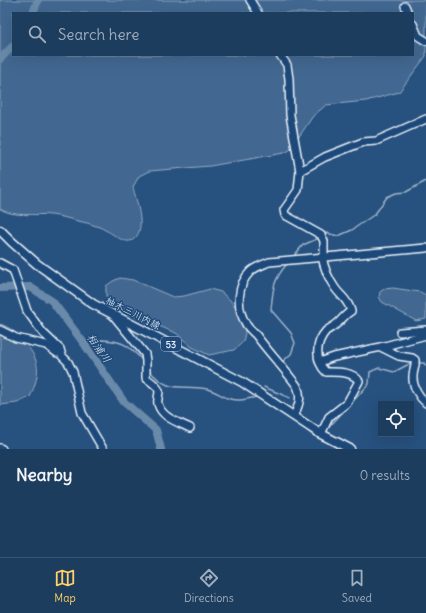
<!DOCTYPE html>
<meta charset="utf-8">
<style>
body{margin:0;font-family:Delius,"Klee One",sans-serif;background:#254465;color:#f1f3f6}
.controls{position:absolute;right:12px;bottom:12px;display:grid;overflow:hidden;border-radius:0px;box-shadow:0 4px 16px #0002}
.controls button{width:36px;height:36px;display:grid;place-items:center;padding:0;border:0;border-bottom:1px solid #3b5674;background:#1d3d5f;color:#f1f3f6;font:20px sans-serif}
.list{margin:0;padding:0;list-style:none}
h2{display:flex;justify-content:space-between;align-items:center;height:52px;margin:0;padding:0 16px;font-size:17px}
h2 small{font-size:13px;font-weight:400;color:#a0aebd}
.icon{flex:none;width:22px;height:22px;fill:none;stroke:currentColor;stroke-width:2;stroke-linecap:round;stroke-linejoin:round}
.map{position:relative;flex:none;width:426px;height:449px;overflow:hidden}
.search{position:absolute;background:#1d3d5f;box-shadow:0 4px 16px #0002;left:12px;right:12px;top:12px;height:44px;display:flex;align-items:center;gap:10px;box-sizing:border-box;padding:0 14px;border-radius:0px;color:#a0aebd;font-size:15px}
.sheet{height:108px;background:#1d3d5f}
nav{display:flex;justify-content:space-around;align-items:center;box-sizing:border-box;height:56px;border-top:1px solid #3b5674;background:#1d3d5f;font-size:11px;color:#a0aebd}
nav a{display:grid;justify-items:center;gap:2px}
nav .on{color:#ffd166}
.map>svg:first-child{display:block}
</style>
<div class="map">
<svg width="426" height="449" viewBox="0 0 426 449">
<rect width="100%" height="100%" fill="#27517f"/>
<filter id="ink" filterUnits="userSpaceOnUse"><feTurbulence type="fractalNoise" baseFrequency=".025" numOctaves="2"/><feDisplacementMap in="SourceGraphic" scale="8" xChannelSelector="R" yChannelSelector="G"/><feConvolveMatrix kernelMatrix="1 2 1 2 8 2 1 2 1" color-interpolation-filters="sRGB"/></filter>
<g filter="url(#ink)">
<g fill="#436891" stroke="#96acc4" fill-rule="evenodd">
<path d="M0,0H426V56L399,92L366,101L326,105L313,116L290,150L284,153L210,166L149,171L139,176L133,187C136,200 147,229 134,239C126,246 114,234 107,231C101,227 93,225 87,223C75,221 63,216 51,215C35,213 15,218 0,209ZM13,13H413V55H13Z"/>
<polygon points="120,278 133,280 173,297 184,296 210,289 221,292 230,300 239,311 244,324 245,333 243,342 234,350 209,355 192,347 176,333 112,307 106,296 106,286 113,281"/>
<polygon points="393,288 420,292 426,295 426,319 416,321 382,302 379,297 380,292 384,289"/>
<path d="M0,324C10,327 16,333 22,340C41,360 41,372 30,397L17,403L0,405Z"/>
</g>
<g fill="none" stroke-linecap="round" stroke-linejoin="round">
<g stroke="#9db3c9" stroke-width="1.5">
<polyline points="324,235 326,233 338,236 352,230 375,214 387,197 396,193 406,192 426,181"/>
<polyline points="292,258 303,245 319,238"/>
<path d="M83,342C89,340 95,340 102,340C124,341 128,345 143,361"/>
<path d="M282,362L291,354L295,343L291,333L271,310C273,289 273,280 287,264"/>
<polyline points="417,363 424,363 426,366"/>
<path d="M148,369C171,396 180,383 207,389C215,391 220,395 227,398C237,402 247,399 257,397"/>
<polyline points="264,387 290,398"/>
<polyline points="328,428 369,384 370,372 379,368 394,372 411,363 413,363"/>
<path d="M307,430C311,434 315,438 321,437"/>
</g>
<g stroke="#6b8aaa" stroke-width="8">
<polyline points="33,13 38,0"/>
<polyline points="0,59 13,46"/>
<polyline points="0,288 30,287 52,301 83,342 124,402 156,430 161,449"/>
</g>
<g stroke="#e8f1f8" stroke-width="10">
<g id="minor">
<polyline points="250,0 258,13"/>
<polyline points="405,6 408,13"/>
<polyline points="413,24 418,36 426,41"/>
<polyline points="280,55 287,65 289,79 290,115 300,171 298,190 284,210 285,215 321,235 324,241 324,256"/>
<polyline points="300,171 325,157 363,142 376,141 426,119"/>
<polyline points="0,263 13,270 27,311 43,333 60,349 62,356 68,362 73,372 82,413 103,449"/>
<path d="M113,315L145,354L146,361V378C150,381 158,386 159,391C159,395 157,400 158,404C162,418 178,422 190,428"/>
<polyline points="0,330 16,338 46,345 57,353"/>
<polyline points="400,332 426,330"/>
<path d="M381,347L399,356L412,358L415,360C416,367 413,370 413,376C412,386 419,397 426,403"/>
<polyline points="320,362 334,357 381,347 426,335"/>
<path d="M294,416C299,405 302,397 297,386C284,368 269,353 256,335C253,332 248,328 246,324C236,308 237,285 250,272C255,267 262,265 269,262L426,248"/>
<path d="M321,434L329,417L347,403L359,381C352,371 338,372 326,372C315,361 315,343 326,331C330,328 335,326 339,322C343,318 346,314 351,311C347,298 342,298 335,288C328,278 324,268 322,256"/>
<polyline points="0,448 2,449"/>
</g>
</g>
<g stroke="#e8f1f8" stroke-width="11">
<polyline id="major" points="0,230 12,242 37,264 93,304 242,382 319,433 350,449"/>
</g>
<use href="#minor" stroke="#1f4a7a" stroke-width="7"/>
<use href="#major" stroke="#1f4a7a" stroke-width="8"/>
</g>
</g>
<g text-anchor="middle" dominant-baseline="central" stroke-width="3" stroke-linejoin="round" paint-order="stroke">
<rect fill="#1f4a7a" stroke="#acbfd2" stroke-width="1" x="161" y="337" width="20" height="14" rx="3"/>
<g font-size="9" font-weight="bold" fill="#e8f1f8">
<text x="171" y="344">53</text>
</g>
<g font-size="10" fill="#e8f1f8" stroke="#1f4a7a">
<text transform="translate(133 313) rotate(27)">柚木三川内線</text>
</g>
<g font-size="11" font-style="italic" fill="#d5e2ec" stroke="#1f4a7a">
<text transform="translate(99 348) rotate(55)">相浦川</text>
</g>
</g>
</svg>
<div class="controls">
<button><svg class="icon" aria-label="locate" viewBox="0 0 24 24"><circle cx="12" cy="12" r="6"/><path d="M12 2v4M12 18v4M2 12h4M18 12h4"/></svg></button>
</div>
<div class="search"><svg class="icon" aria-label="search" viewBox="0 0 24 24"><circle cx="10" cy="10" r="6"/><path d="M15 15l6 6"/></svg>Search here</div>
</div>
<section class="sheet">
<h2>Nearby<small>0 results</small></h2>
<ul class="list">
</ul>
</section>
<nav>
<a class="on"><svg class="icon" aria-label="map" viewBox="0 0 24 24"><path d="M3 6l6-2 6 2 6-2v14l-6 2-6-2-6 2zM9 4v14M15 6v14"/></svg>Map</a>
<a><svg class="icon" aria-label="directions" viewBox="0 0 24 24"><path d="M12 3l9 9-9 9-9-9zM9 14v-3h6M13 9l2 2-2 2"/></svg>Directions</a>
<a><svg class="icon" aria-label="saved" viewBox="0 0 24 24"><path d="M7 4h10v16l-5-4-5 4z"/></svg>Saved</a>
</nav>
